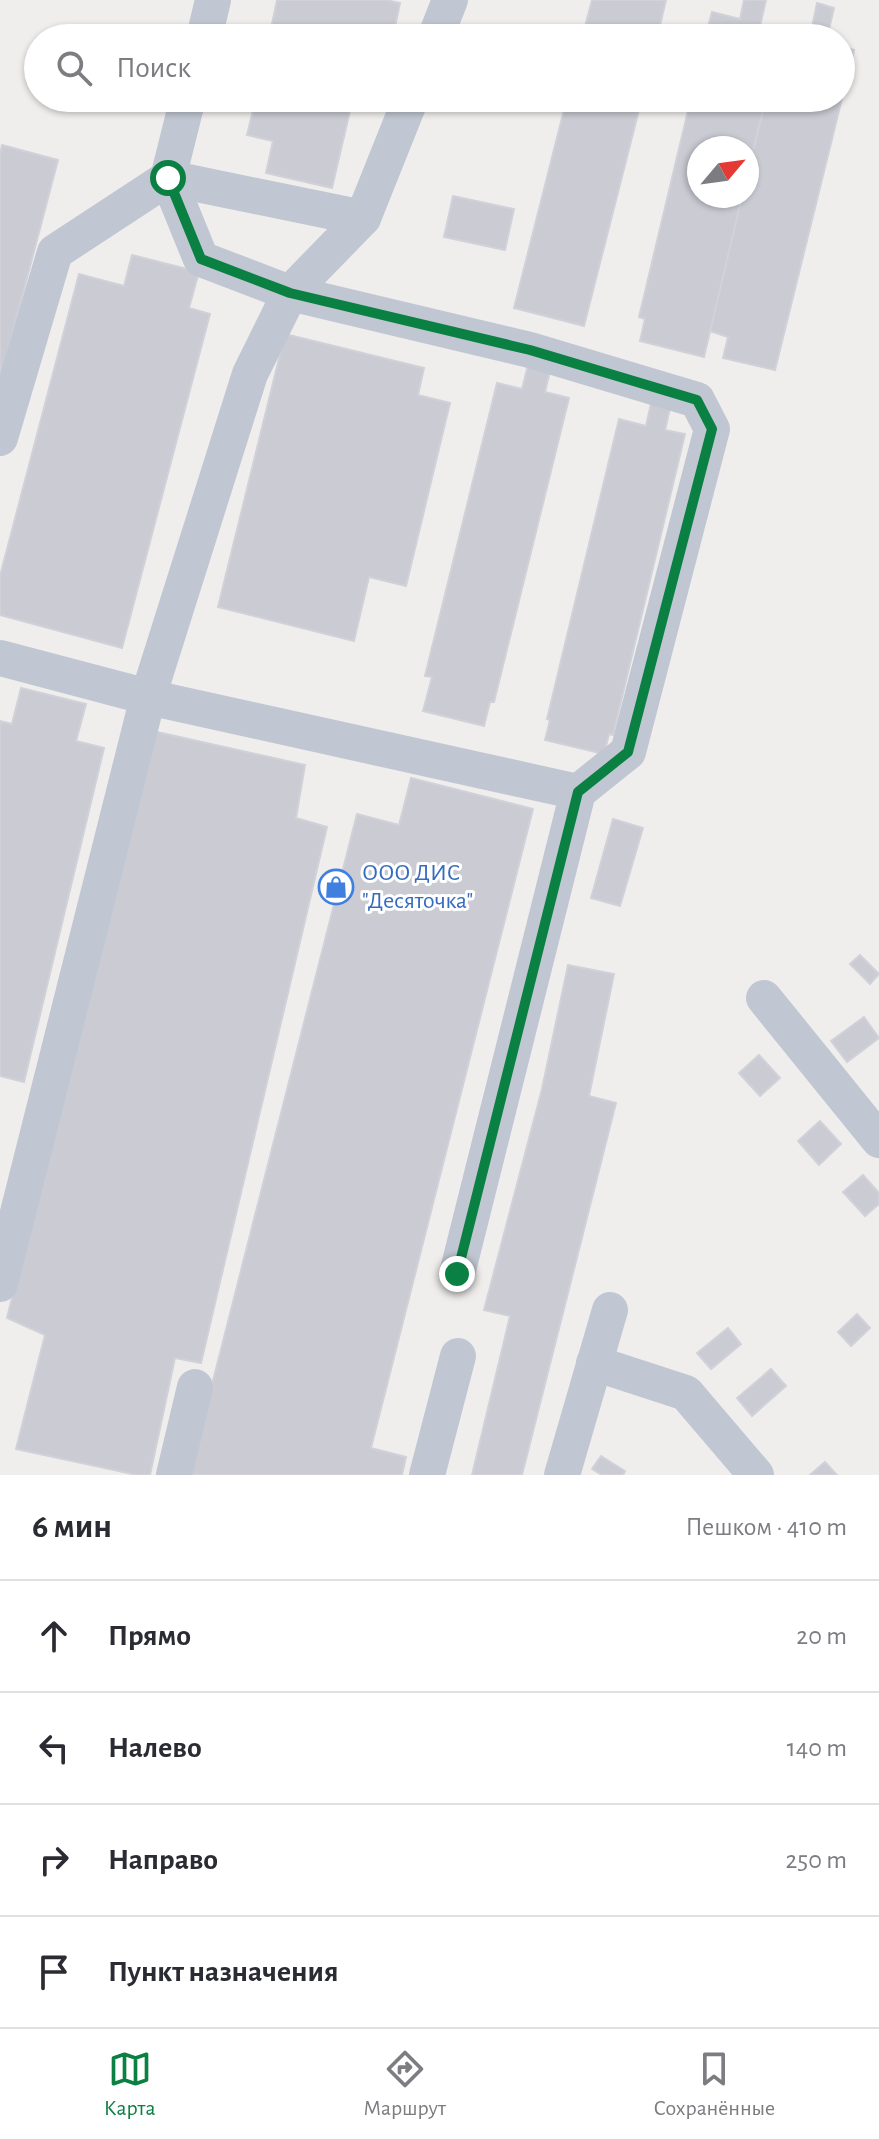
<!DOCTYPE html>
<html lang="ru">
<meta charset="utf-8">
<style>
body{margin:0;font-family:"Alegreya Sans",sans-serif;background:#f7f7f7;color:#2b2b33}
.compass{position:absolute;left:687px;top:136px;width:72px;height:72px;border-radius:50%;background:#fff;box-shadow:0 2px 6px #0004;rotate:61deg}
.stop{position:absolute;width:24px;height:24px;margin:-18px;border:6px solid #0b8043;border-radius:50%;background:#fff}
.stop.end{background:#0b8043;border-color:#fff;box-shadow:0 2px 8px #0008}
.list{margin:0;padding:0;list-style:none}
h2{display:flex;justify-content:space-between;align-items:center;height:104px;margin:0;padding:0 32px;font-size:34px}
h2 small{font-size:26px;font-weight:400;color:#7c7c81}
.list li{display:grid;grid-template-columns:52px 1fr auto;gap:24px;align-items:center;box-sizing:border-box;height:112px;padding:0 32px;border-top:2px solid #e1e1e2}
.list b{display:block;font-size:30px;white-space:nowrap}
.list em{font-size:26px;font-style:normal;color:#7c7c81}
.icon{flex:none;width:44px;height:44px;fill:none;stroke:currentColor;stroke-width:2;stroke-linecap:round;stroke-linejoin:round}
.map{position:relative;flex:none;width:879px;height:1475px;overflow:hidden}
.search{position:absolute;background:#fff;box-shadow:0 2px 6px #0004;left:24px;right:24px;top:24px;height:88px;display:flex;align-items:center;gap:20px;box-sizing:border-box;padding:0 28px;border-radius:44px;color:#7c7c81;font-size:30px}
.sheet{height:552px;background:#fff}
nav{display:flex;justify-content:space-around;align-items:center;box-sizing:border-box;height:112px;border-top:2px solid #e1e1e2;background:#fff;font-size:22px;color:#7c7c81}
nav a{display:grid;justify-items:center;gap:4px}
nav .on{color:#0b8043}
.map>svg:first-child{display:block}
</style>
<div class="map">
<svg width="879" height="1475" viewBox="0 0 879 1475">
<rect width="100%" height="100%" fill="#f0eeed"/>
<g fill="#cacbd3" stroke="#d1d2d9" stroke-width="2">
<polygon points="277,0 386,0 400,3 393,36 368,30 366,38 269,38"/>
<polygon points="592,0 666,0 657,38 582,38"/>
<polygon points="744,0 766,0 760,26 782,31 780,38 705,38 712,12 740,19"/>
<polygon points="817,3 834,8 827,38 780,38 782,31 810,37"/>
<polygon points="841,46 854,50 775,370 723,358 728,337 710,331 742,196 747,196 747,175 766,98 841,98"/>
<polygon points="256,98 353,98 332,188 266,173 273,141 247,135"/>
<polygon points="567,98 642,98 584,326 514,308"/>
<polygon points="691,98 766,98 747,175 747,148 699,148 699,196 742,196 704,357 640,341 645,319 639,317"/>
<polygon points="2,145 58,160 0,381 0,154"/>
<polygon points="453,196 514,209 505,250 444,237"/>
<polygon points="132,255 199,272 189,308 210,314 122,648 0,615 0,576 79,274 124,286"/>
<polygon points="285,334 424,368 418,395 450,403 406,586 369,577 354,641 218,607"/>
<polygon points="528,365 550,371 545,392 569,398 494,702 490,702 484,726 423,711 432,677 425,676 497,383 522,389"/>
<polygon points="652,399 671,404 665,430 685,434 613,735 609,734 604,754 545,740 550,720 547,719 619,419 646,426"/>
<polygon points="21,688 86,704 76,741 104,748 24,1082 0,1076 0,721 12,724"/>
<polygon points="153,731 305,765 296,818 327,827 201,1363 175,1358 150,1475 137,1475 16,1449 45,1335 7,1318"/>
<polygon points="411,778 533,809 371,1448 406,1457 402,1475 189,1475 357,814 399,825"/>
<polygon points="613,819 643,828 620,906 591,898"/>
<polygon points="860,955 879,974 870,984 850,964"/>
<polygon points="568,965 614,974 589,1096 616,1103 522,1475 472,1475 510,1316 484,1310 542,1089"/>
<polygon points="864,1017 879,1038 847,1062 831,1041"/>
<polygon points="759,1055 780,1078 760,1096 739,1073"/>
<polygon points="820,1121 841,1144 819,1165 798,1141"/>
<polygon points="863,1175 879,1193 879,1204 865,1216 843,1192"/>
<polygon points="857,1314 870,1328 851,1346 838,1332"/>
<polygon points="728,1328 741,1344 711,1369 697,1353"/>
<polygon points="771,1369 786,1386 752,1416 737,1398"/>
<polygon points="601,1456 625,1471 623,1475 602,1475 592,1469"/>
<polygon points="825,1462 837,1475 810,1475"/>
</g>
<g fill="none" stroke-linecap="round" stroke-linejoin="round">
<g stroke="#c1c7d2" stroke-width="36">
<polyline points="204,38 213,0"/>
<polyline points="435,38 450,0"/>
<polyline points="188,98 168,178 363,218"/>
<polyline points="0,438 55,252 168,178 201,259 290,293 530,350 697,400 712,429 628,752 578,792"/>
<polyline points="0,658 148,697 578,792 457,1274"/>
<polyline points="764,998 879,1140"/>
<polyline points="0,1284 148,697 250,374 290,293 363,218 411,98"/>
<polyline points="594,1363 686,1393 756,1475"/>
<polyline points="174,1475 195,1387"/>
<polyline points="427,1475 458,1356"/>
<polyline points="562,1475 610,1310"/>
</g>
</g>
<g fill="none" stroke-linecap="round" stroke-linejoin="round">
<polyline stroke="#0b8043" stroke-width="10" points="168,178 201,259 290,293 530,350 697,400 712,429 628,752 578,792 457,1274"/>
</g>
<defs>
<g id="shop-ring" transform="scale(1.8)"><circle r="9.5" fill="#fff" stroke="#3f7fe0" stroke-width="1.5"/><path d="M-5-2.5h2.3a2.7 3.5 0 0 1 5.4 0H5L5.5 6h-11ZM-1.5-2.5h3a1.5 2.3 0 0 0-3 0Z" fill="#3f7fe0"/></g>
</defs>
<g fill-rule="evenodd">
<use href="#shop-ring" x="336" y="887"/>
</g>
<g text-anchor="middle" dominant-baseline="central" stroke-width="6" stroke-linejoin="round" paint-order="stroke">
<g font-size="24" fill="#366cbe" stroke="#fff" text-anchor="start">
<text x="362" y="873">ООО ДИС<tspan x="362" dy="28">"Десяточка"</tspan></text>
</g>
</g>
</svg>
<svg class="compass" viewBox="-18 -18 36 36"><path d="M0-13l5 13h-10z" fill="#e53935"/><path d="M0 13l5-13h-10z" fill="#7c7c81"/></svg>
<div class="stop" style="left:168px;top:178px"></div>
<div class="stop end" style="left:457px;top:1274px"></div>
<div class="search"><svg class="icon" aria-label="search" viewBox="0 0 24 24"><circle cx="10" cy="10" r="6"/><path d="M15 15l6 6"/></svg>Поиск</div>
</div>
<section class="sheet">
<h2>6 мин<small>Пешком · 410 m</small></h2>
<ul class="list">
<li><svg class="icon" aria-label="ahead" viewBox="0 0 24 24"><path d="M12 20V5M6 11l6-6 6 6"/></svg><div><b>Прямо</b></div><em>20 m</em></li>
<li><svg class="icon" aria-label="left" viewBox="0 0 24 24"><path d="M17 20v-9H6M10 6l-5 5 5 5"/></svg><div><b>Налево</b></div><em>140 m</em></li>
<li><svg class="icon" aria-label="right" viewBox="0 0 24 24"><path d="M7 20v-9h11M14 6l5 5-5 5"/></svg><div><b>Направо</b></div><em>250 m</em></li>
<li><svg class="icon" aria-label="arrive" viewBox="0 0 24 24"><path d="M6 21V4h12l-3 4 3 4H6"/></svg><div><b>Пункт назначения</b></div></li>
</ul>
</section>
<nav>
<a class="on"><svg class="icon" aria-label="map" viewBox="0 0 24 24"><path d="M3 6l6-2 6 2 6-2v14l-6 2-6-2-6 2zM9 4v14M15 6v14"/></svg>Карта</a>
<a><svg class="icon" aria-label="directions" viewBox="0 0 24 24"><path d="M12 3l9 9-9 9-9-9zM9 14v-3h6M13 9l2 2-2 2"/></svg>Маршрут</a>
<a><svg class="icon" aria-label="saved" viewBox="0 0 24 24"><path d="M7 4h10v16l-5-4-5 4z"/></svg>Сохранённые</a>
</nav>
